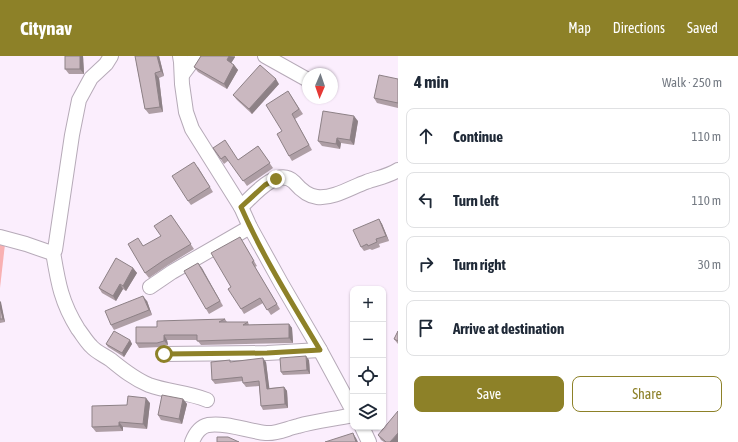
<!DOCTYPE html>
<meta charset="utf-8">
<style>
body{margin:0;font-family:"Asap Condensed",sans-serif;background:#f2f2f3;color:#1f2937}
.controls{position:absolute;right:12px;bottom:12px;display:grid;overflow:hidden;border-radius:8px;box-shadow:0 1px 3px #0004}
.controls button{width:36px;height:36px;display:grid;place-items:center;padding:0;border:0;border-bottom:1px solid #e0e1e3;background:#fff;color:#1f2937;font:20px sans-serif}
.compass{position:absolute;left:302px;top:12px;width:36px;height:36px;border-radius:50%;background:#fff;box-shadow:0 1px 3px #0004;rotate:182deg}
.stop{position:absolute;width:12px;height:12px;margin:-9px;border:3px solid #8d8128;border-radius:50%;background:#fff}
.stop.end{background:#8d8128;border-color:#fff;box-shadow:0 1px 4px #0008}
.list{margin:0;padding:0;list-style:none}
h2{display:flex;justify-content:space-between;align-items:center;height:52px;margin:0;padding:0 16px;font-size:17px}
h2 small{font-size:13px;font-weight:400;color:#747a83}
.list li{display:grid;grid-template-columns:26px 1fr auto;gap:12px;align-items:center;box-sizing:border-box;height:56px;margin:0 8px 8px;padding:0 8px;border:1px solid #e0e1e3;border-radius:8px}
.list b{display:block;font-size:15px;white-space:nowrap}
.list em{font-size:13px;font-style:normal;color:#747a83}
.actions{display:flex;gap:8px;padding:12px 16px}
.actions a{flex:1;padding:9px 0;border:1px solid #8d8128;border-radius:8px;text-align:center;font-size:14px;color:#8d8128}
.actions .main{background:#8d8128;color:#fff}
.icon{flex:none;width:22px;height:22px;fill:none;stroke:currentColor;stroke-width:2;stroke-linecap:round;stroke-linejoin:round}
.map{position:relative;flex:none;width:398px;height:386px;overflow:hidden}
header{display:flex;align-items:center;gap:24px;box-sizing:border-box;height:56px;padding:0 20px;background:#8d8128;color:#fff}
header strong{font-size:19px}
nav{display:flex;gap:22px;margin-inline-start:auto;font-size:14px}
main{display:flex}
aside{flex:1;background:#fff}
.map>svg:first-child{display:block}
</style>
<header>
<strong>Citynav</strong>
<nav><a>Map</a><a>Directions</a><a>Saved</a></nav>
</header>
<main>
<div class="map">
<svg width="398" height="386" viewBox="0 0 398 386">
<rect width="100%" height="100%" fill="#fbeefd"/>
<polygon fill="#f8b0b2" points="0,187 5,188 0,232"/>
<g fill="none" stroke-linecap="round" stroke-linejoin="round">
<g stroke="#b6aab8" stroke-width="16">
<g id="minor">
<polyline points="180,0 181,6 182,28 186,56 192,73 241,151 250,171 281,227 320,294 353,355"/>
<polyline points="265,0 308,24"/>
<polyline points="182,19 196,0"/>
<path d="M241,151C253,140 277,110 294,126C300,133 307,140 317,141C333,143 352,131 366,126C377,122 389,120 398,114"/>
<polyline points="0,181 26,188 49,196 53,196 55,194 72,79 79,44 91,22 106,8 111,0"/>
<path d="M53,196C58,226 61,246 78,273C82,278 86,285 91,290C96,296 104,299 111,304C122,313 134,323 149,329C168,336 188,336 207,344"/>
<polyline points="150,231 172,216 250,171"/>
<polyline points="165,298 267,297 320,294"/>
<polyline points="362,371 369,386"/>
<path d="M192,386C195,378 199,371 208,369C226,366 247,375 266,377C277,378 288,372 298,370C316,365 335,363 353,359"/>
</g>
</g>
<use href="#minor" stroke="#fff" stroke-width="14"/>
</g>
<g fill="#ae9ea5">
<polygon points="83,0 84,18 69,18 65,13"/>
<polygon points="135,0 159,0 164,20 159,22 163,56 149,58 145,53"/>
<polygon points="201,0 235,0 235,1 231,7 234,9 238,14 227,33 198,16 194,11"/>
<polygon points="398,23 398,52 377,47 374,42"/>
<polygon points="279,28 252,58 237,44 233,39"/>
<polygon points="288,35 303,58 295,63 312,94 292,105 289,100 282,75"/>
<polygon points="358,65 354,89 341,87 340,93 322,90 318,85"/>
<polygon points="258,90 273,112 247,130 229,104 224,108 213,92 238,104"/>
<polygon points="198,111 213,136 191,149 188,145"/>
<polygon points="171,159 194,193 168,209 149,222 145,217 161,180"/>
<polygon points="379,163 382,168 389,185 379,188 380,191 372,194 370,193 364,195 361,191"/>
<polygon points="240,181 257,210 255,211 280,253 271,259 263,247 244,258 241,253 231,231"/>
<polygon points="198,207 223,250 209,258 206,253"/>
<polygon points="133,212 137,217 126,235 123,233 116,245 102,237 99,232"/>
<polygon points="0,245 5,266 0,267"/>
<polygon points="147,245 152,259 114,274 111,269"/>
<polygon points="225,263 227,266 248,266 249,269 289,268 292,272 293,287 201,289 197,284 167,284 168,289 160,291 139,292 136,287 157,271"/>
<polygon points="398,275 398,288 394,283"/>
<polygon points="130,284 132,288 124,301 108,291 106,288"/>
<polygon points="309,304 310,318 283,319 281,316"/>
<polygon points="231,306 266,306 269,332 284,331 287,335 288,352 263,354 261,350 259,330 246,331 243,327 243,325 215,328 212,324"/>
<polygon points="183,343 187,348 182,368 161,364 158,359"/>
<polygon points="150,347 147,373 123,371 123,375 96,376 92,371 127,349"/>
<polygon points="378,379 398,386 384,386 381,384"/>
</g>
<g fill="#8d8186">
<polygon points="80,0 83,0 84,18 80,13"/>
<polygon points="157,0 159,0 164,20 161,15"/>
<polygon points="229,0 235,1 230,9 227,4"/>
<polygon points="234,9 238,14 227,33 224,28"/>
<polygon points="155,17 159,22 163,56 160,51"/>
<polygon points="276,23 279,28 252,58 249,53"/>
<polygon points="354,60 358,65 354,89 350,84"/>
<polygon points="337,82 341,87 340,93 336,88"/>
<polygon points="379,163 382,168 389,185 386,180"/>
<polygon points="198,207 202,212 223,250 220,245"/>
<polygon points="133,212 137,217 126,235 123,230"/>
<polygon points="120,228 123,233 116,245 113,240"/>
<polygon points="143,240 147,245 152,259 149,254"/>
<polygon points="0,245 1,246 5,266 3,263 0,250"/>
<polygon points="289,268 292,272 293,287 289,282"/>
<polygon points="164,279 167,284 168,289 164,285"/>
<polygon points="130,284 132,288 124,301 122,297"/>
<polygon points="306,300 309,304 310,318 307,314"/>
<polygon points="263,302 266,306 270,337 267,333"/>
<polygon points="284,331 287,335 288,352 285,348"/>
<polygon points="146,342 150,347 147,373 143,368"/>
<polygon points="183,343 187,348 182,368 179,363"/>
<polygon points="119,366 123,371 123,375 119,370"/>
<polygon points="353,377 356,382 358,386 356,386"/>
<polygon points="398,377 398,386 390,386"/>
</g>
<g fill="#cab8c0" stroke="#8d8186">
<rect x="65" y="0" width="15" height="13"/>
<polygon points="135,0 157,0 161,15 155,17 160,51 145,53"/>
<polygon points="201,0 229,0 227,4 234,9 224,28 194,11"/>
<polygon points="260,9 276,23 249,53 233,39"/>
<polygon points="379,19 398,23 398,47 374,42"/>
<polygon points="288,35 299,53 292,58 309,89 289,100 277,78 282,75 266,49"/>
<polygon points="323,55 354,60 350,84 337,82 336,88 318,85"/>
<polygon points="225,84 238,104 258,90 270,107 243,125 225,100 221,103 213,92"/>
<polygon points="194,106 210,131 188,145 172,120"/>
<polygon points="171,159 191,188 164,204 145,217 128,188 138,182 143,190 161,180 154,170"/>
<polygon points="379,163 386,180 376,183 377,186 368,190 367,188 361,191 353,174"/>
<polygon points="240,181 254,205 252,206 277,248 267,254 260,242 241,253 228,233 231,231 211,197"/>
<polygon points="116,202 133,212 123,230 120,228 113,240 99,232"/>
<polygon points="198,207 220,245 206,253 184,215"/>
<polygon points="143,240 149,254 111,269 105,255"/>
<polygon points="0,250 3,263 0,263"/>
<polygon points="225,263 219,266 248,266 243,269 289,268 289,282 197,285 197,279 164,279 164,285 157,287 136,287 136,271 157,271 157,265"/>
<polygon points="114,275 130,284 122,297 106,288"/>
<polygon points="398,275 398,285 394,283"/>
<polygon points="306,300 307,314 281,316 280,302"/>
<polygon points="263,302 267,333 284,331 285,348 261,350 259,325 243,327 242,321 212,324 211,306 230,304 230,306"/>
<polygon points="162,339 183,343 179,363 158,359"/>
<polygon points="128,340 146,342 143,368 119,366 119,370 92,371 92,350 127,349"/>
<polygon points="398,355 398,377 390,386 386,386 378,379"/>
<polygon points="353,377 356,386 325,386"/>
<polygon points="217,381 228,381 239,386 217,386"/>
</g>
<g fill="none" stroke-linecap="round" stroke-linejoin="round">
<path stroke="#8d8128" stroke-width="5" d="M164,298L267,297L320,294C292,247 263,201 241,151L265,129L276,123"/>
</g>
</svg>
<div class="controls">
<button>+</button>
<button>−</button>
<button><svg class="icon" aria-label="locate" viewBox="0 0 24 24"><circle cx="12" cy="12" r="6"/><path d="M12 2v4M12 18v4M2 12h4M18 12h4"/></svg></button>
<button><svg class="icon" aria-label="layers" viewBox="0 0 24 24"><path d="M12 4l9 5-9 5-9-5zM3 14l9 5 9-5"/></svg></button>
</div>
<svg class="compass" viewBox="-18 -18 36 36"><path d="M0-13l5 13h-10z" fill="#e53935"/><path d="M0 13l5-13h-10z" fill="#747a83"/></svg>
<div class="stop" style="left:164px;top:298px"></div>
<div class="stop end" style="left:276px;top:123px"></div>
</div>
<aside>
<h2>4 min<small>Walk · 250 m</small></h2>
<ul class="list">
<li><svg class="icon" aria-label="ahead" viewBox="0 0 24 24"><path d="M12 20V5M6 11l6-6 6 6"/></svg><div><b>Continue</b></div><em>110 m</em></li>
<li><svg class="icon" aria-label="left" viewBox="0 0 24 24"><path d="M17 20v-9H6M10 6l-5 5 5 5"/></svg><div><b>Turn left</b></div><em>110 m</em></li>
<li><svg class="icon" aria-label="right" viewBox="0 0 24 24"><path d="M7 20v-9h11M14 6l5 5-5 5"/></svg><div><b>Turn right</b></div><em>30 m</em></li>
<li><svg class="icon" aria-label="arrive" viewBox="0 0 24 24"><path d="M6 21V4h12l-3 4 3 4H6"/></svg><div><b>Arrive at destination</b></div></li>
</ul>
<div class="actions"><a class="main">Save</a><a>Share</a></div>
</aside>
</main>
